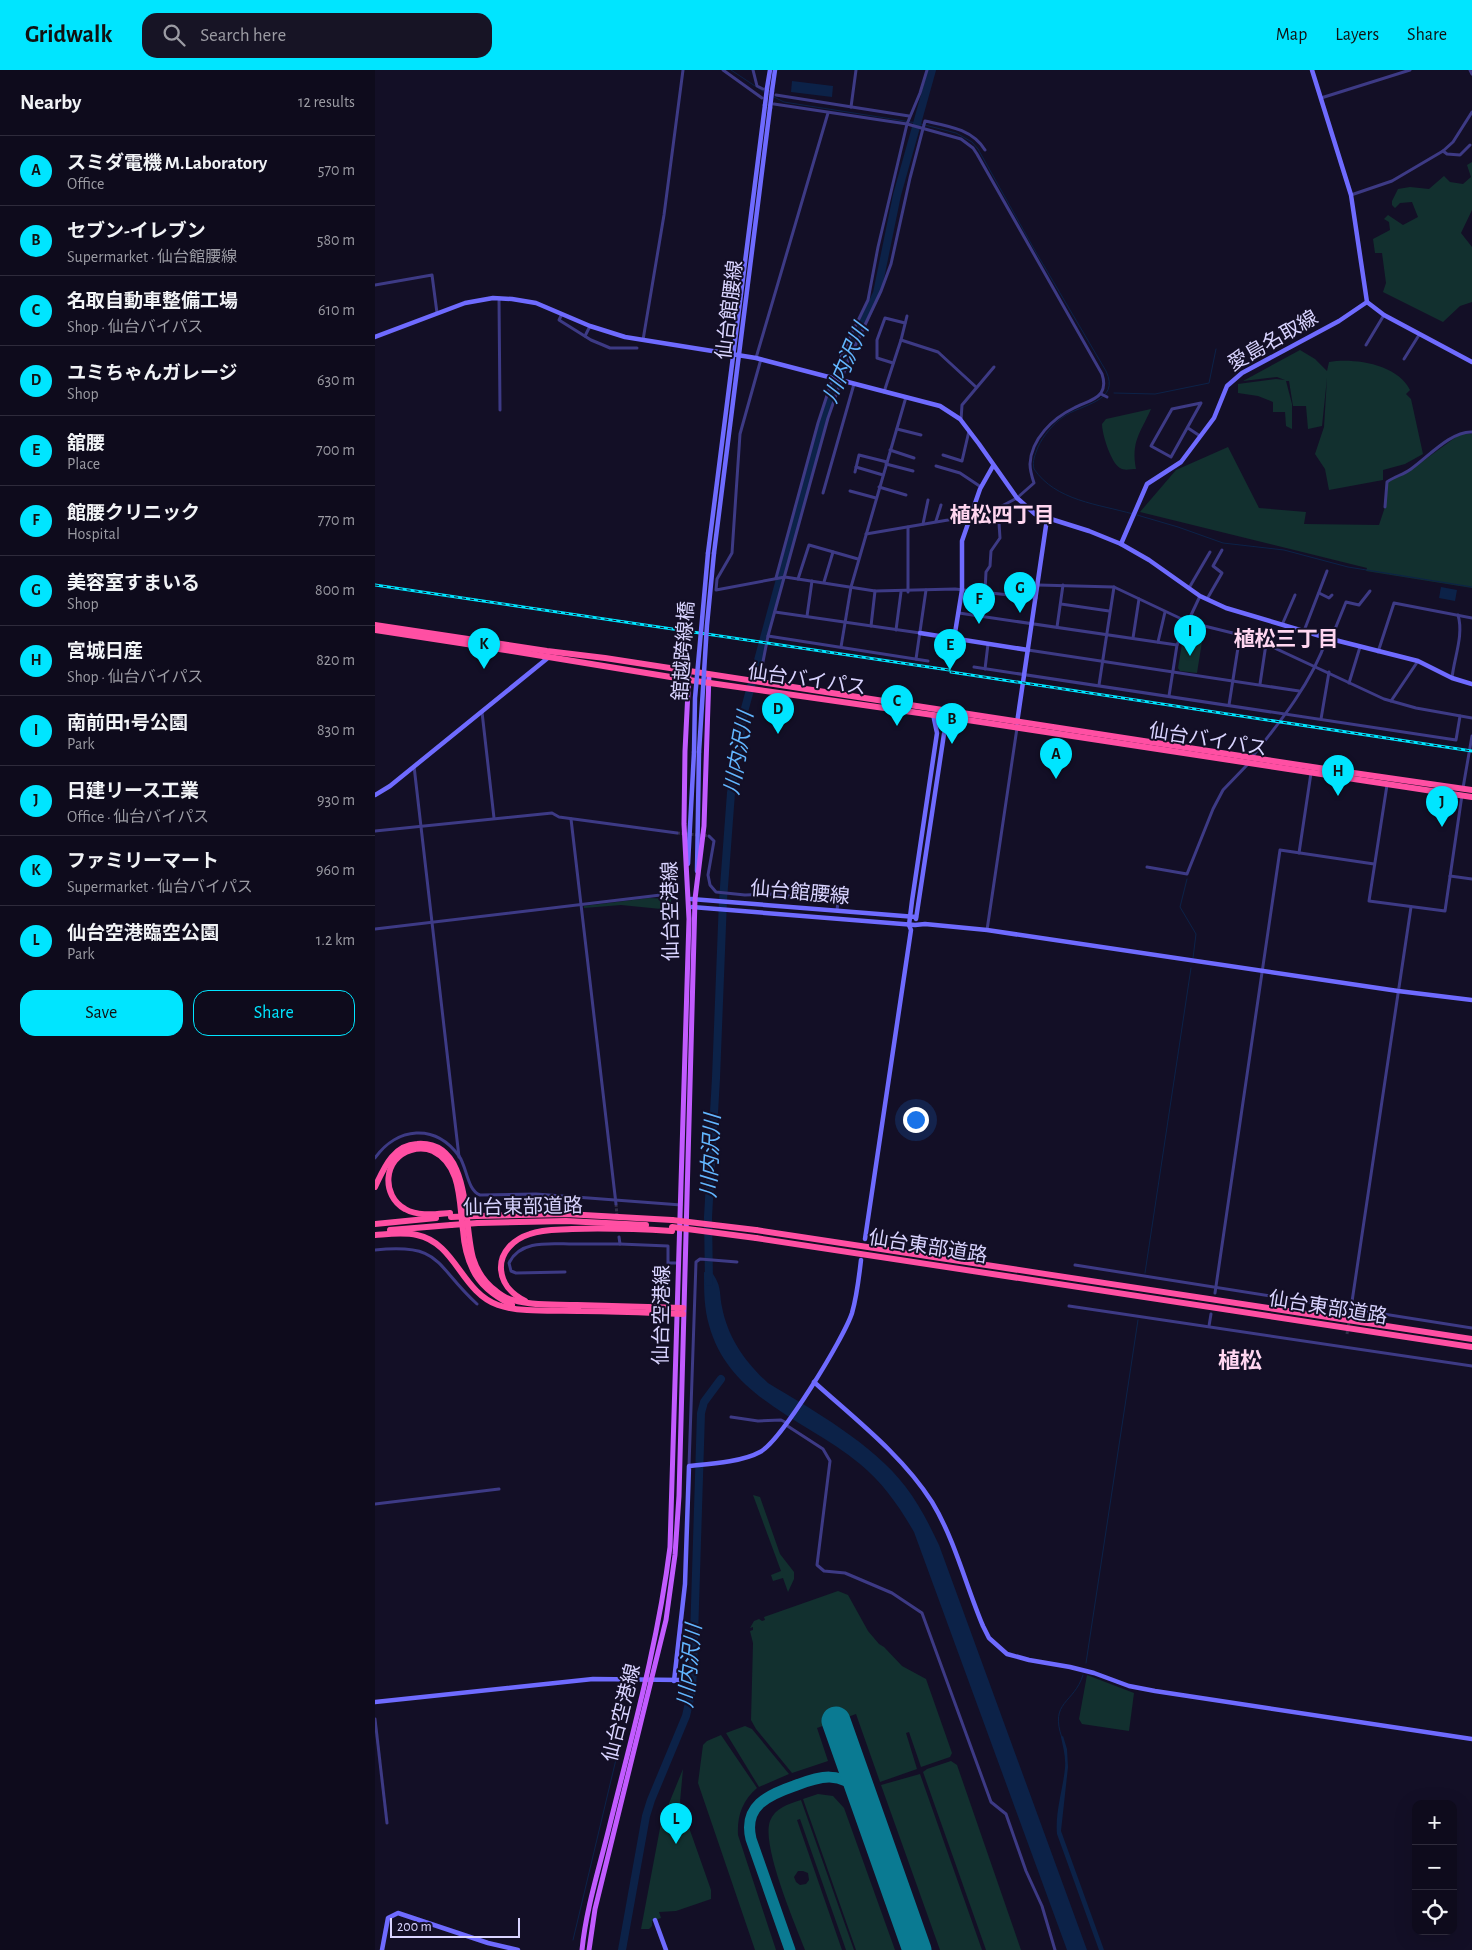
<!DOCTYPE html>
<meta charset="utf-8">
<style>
body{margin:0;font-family:"Alegreya Sans","Noto Sans JP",sans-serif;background:#171425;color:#f1f3f6}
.controls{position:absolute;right:15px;bottom:15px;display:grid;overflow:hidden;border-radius:10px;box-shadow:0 5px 20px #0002}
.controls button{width:45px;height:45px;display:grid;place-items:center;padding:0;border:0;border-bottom:1px solid #2e2b3b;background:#0e0b1c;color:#f1f3f6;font:25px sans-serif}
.scale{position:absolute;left:15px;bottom:12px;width:130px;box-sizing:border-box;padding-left:5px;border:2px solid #d9d4ff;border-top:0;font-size:14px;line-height:18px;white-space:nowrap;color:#d9d4ff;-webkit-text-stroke:4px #130f26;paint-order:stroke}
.you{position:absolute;left:540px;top:1049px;width:18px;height:18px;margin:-12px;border:4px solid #fff;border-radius:50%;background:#1a73e8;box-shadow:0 0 0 8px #1a73e833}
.badge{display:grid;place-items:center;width:32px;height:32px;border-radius:50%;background:#00e5ff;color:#111;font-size:16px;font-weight:700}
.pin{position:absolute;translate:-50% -41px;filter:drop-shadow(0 1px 2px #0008)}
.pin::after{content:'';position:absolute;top:26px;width:18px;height:15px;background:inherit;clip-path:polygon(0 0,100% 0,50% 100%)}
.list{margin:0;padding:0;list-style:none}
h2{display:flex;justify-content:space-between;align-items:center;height:65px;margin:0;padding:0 20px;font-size:21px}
h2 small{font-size:16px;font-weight:400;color:#9b9ba3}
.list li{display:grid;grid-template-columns:32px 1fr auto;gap:15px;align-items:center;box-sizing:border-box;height:70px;padding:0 20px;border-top:1px solid #2e2b3b}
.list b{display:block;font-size:19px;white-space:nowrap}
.list p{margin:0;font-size:16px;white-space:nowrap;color:#9b9ba3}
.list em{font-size:16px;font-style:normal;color:#9b9ba3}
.actions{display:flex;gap:10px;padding:15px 20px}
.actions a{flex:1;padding:11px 0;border:1px solid #00e5ff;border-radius:15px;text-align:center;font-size:18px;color:#00e5ff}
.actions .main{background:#00e5ff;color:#111}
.icon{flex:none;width:28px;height:28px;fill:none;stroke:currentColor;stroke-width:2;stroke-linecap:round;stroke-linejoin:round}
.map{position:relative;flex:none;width:1097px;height:1880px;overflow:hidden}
header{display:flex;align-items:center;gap:30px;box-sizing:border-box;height:70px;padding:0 25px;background:#00e5ff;color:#111}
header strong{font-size:24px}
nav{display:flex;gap:28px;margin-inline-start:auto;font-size:18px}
.search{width:350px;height:45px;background:#171425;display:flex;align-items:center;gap:12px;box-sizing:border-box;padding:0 18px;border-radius:15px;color:#9b9ba3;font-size:19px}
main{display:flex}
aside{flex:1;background:#0e0b1c}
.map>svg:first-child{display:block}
</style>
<header>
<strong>Gridwalk</strong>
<div class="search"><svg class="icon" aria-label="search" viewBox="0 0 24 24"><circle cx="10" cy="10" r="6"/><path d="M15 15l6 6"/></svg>Search here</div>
<nav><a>Map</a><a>Layers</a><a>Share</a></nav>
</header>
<main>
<aside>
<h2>Nearby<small>12 results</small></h2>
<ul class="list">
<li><span class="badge">A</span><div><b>スミダ電機 M.Laboratory</b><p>Office</p></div><em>570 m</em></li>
<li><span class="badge">B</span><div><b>セブン-イレブン</b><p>Supermarket · 仙台館腰線</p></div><em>580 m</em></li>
<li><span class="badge">C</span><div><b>名取自動車整備工場</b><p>Shop · 仙台バイパス</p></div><em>610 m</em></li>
<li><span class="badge">D</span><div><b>ユミちゃんガレージ</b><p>Shop</p></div><em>630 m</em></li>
<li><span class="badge">E</span><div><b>舘腰</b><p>Place</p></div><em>700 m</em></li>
<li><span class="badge">F</span><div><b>館腰クリニック</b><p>Hospital</p></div><em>770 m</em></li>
<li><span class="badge">G</span><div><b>美容室すまいる</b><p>Shop</p></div><em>800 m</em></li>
<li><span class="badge">H</span><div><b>宮城日産</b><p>Shop · 仙台バイパス</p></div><em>820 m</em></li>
<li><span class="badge">I</span><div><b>南前田1号公園</b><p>Park</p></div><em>830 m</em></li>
<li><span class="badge">J</span><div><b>日建リース工業</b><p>Office · 仙台バイパス</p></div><em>930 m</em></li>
<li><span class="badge">K</span><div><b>ファミリーマート</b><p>Supermarket · 仙台バイパス</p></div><em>960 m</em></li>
<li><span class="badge">L</span><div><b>仙台空港臨空公園</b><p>Park</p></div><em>1.2 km</em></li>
</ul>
<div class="actions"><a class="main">Save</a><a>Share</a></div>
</aside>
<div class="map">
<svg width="1097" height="1880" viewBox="0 0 1097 1880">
<rect width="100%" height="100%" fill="#130f26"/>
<g fill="#12302f" fill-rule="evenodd">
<polygon points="1097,92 1097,140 1086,163 1097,177 1097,232 1085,236 1068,252 1008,222 1011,213 1007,183 1000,183 998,169 1015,160 1014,152 1009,149 1013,145 1028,155 1043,147 1037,132 1025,133 1020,138 1017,135 1017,131 1023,119 1035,117 1054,119 1069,106 1075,112 1088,114 1096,107 1092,95"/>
<path d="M925,280L940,289L952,301L954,292C979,288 1022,294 1035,320L1031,324L1036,329L1048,384L1030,394L1008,400V410L954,420L950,399L940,384L949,357L952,308L947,356L933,359L931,336H918L914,311H911L917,334V359L911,356L910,342H898V332L883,326L863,323V314L901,309L910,310L902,307L868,311Z"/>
<path d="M776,339C765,364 756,371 761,399C756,399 749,401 745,398C736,393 727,364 727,354L731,349Z"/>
<polygon points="1085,364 1097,364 1097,518 991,501 992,498 765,442 801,400 853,377 884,438 931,442 929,454 1004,455 1010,437 1012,412 1037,399"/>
<polygon points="817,556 829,559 822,603 805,601 803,598 807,574 815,557"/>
<polygon points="274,828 296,829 296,840 246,835 209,838 209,836"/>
<polygon points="378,1425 385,1427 405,1484 419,1502 419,1509 413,1522 408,1508 398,1511 396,1505 406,1501"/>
<polygon points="463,1521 473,1525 493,1561 504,1574 509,1577 527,1596 551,1609 577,1683 575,1687 546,1697 534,1662 531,1663 542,1699 505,1712 481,1644 442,1658 453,1691 417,1703 381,1659 376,1650 378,1573 375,1561 378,1560 378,1557 375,1558 379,1551 384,1549 387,1551 390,1550 389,1547"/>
<polygon points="712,1605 759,1623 754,1661 707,1654 704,1649"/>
<polygon points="370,1656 377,1659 414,1704 384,1717 351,1663"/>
<path d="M346,1665L382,1718C367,1731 362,1746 363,1765L401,1880H380L323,1713L328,1675L332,1671Z"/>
<polygon points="576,1691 582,1695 646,1880 611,1880 548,1702 552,1699"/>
<polygon points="308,1699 305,1732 336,1820 336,1829 301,1841 284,1842 286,1848 277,1851 277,1856 274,1859 266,1859 286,1753"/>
<polygon points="545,1704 607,1880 565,1880 506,1715"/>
<polygon points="443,1724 458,1726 469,1738 520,1880 481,1880 428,1729"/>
<path d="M426,1730L479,1880H471L425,1749L422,1750L467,1880H430C420,1854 386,1775 395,1751C400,1738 413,1734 426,1730ZM423,1801H428L433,1803L434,1810L431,1814L425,1815L421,1812L419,1807Z"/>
</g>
<g fill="#0c2248">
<polygon points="417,11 458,16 457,27 416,22"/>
<polygon points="1066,517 1082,520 1080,531 1064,528"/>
<path d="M329,1202L338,1204C347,1218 344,1222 347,1237C353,1268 370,1292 393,1313C438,1340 498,1374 530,1416C544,1434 554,1454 564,1475L712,1880H692L539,1462C524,1436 508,1413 485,1394C432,1350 354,1329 334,1255C329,1238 329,1220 329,1202Z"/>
<path d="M688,1666L692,1679L693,1697L686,1761L729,1880H724L682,1764C680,1742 688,1719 690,1698C691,1687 688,1677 686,1667Z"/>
</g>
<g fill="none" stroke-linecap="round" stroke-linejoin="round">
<g stroke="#0c2248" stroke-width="1">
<polyline points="356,0 389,22"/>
<path d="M393,24L409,32L542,53L581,63L597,72L603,79L659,179L731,301C746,332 706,334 688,347C678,354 668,366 663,377C660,385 657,391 659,399C681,431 723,434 758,444"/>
<polyline points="739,323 780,324 834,313 841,279"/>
<polyline points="762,445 803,457 848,473 909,480 973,497 1097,517"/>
<polyline points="812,809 805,837 821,864 818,888"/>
<polyline points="770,1203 816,898"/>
<polyline points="711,1593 763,1250"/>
<path d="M687,1668C674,1631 699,1634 708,1605"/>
<polyline points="198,1870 258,1618"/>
</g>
<g stroke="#0c2248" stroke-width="8">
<polyline points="334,1212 333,1147 341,1008 348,830 356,723 369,642 447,354 463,306 502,223 522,125 557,0"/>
<polyline points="247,1880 271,1746 276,1730 311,1646 317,1620 318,1599 326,1343 329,1332 346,1309"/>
</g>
<path stroke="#0a7a92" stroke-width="11" d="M415,1880L376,1769C368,1736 393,1725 419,1716C445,1706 465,1700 487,1723"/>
<polyline stroke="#0a7a92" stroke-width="29" points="461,1651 542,1880"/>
<g stroke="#312d47" stroke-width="3" stroke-dasharray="3 1.5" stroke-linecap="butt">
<polyline points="302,763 334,766"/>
<polyline points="241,1134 242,1146"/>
<polyline points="972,1264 975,1245"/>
</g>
<g stroke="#3d3a85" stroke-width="3">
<polyline points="348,0 387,28"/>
<polyline points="378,0 382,16 388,19"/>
<polyline points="1095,0 1097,4"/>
<polyline points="401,25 534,46"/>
<polyline points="946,28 1035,0"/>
<path d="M399,34L532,54L586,69L598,78L602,84L727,304C729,310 730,317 726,323C720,331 708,333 699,338C678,348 656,369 655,394C655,400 657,407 659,413L642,428L623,438L573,450L491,464"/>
<polyline points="476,37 481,0"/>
<polyline points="1068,81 1072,84 1085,85 1095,75"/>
<polyline points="976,125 1017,111 1068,81 1078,72 1097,42"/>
<polyline points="0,215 57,205 62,243"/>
<polyline points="124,228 125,340"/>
<polyline points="187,244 184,250 216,270 228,275 235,278 262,278"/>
<polyline points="210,266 215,256"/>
<polyline points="268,270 289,145 308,0"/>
<polyline points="526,270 532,246"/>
<polyline points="991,275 1009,245"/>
<polyline points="381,288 453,43"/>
<polyline points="386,289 365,364 357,483 342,509 341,520 410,507 500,521 580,519 661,528"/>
<polyline points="1029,289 1044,265"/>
<polyline points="518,293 502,288 502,270 510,248 530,253"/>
<polyline points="509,322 526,270 563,282 601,317"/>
<polyline points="726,324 732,327"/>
<polygon points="826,333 796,387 776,376 797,339"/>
<polyline points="586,350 587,335 619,297"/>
<polyline points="813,358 825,366"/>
<polyline points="522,359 546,365"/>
<polyline points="515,380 539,388"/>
<polyline points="568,385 587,391 594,361"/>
<polyline points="511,394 538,401"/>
<polyline points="561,396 585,403 606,417"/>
<polyline points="481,397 508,405"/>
<polyline points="480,402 484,385 512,392"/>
<polyline points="504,417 531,425"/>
<polyline points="475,421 501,428"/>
<polyline points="448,423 479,314"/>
<path d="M1010,437L1012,412C1020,406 1028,405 1036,399C1053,387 1076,361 1097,362"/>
<polyline points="561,451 566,435"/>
<polyline points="548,454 553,430"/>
<polyline points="533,457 533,522"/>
<polyline points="401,508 443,353 457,310 468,282 493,230 503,177 532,54 545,23 552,0"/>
<polyline points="423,509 434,475 483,489"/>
<polyline points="449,512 458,482"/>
<polyline points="663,515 739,517 813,552 878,568 1009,629 1041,638 1097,648"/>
<polyline points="814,518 835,482"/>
<polyline points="610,522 611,502 615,496 616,481 625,468 623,438"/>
<polyline points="944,523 954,528 957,525"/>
<polyline points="832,529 847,503 838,496 847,480"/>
<polyline points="686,534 734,541"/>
<polyline points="400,542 545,563"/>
<polyline points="584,543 802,575"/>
<polyline points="432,546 437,511"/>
<polyline points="907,555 920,525"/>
<polyline points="496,556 500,521"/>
<polyline points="682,557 688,515"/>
<polyline points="521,560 526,522"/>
<polyline points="929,561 952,501"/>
<polyline points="393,566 553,591"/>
<polyline points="758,568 764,529"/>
<polyline points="956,569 971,532 984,535 995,521"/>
<polyline points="783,572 790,542"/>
<polyline points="466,577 476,517 531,327"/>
<polyline points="653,580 924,621"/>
<polyline points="1003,582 1019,533 1097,548"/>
<polyline points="541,589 551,520"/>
<polyline points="599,597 1081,670 1085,646"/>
<polyline points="610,599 613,574"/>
<path d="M1077,608C1079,588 1089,565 1083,545"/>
<path d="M384,612L393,566L453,348L473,291L506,221L516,194L535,108L550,51C573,56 597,59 610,80"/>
<polyline points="974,613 985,577"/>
<polyline points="885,614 891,574"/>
<polyline points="724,615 739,517"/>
<polyline points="794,626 802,575 825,526"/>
<polyline points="1016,631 1043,591"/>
<polyline points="854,635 865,565"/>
<polyline points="107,642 119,748"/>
<polyline points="946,649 954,602"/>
<path d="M877,687C906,651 937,612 952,568"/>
<polyline points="39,696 84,1087"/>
<polyline points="1012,715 994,831 1070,841 1087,725"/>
<polyline points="1088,718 1097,666"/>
<polyline points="196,749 241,1134"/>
<polyline points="0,761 177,743 184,747 302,763"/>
<polyline points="334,766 339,771 333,805 335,815 341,822 370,825 396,824 463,832 462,840"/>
<polyline points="924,783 936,703"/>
<polyline points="772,797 812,804 838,739 848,720 874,693"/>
<polyline points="1075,806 1097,809"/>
<polyline points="0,859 294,824"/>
<polyline points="612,860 642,658"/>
<path d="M0,1088C22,1057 60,1053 84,1086C92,1097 92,1120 105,1125L161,1124L306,1135"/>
<polyline points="245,1174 293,1176 293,1193 304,1193"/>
<path d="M0,1180C68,1173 59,1195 102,1234"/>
<polyline points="700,1195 1097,1258"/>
<path d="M190,1202L141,1203L136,1201L134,1193C145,1169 177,1174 198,1174C214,1174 230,1174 245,1174L244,1167"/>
<polyline points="840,1223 905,780 999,794"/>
<polyline points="694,1236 1097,1296"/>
<polyline points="975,1245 1036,837"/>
<polyline points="834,1256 836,1244"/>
<polyline points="356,1347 383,1351 406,1350 412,1353"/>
<polyline points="411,1355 448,1379 455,1391 442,1495 449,1501 470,1503 517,1523 547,1543 616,1732 631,1744 651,1801 667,1836 680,1880"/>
<polyline points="314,1396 321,1192 325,1189 362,1192"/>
<polyline points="0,1434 124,1419"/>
<polyline points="0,1649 12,1753"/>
</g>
<g stroke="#6f6bff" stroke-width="4.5">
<polyline points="392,18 395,0"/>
<polyline points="397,21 400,0"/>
<polyline points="992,232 1009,245 1097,292"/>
<polyline points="0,267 90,233 118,228 137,229 161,233 215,256 250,267 381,288 565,336 585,349 604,374 642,428 660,444 714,461 746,474 774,490 825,526 851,538 952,568 1043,591 1077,608 1097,614"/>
<polyline points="746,474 772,414 806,392 839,348 852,316 867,303 964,251 992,232 976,125 937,0"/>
<polyline points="333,483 390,35"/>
<polyline points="339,483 395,38"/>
<polyline points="545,563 653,580"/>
<polyline points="579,569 587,520 587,471 605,419 618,396"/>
<polyline points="642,653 672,449"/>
<polyline points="0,725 15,716 174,587"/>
<polyline points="313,794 319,682"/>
<polyline points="322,801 324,682"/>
<polyline points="316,829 541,847"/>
<polyline points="317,837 540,855 550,854 612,860 1023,921 1097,930"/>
<polyline points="541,849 569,664 578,646"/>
<polyline points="490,1169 536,860 534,855 537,831 562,663 558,644"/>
<path d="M439,1312C480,1349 527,1385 557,1432C580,1470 591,1516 608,1556L614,1568L632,1584L654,1590L695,1597L719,1603L754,1616L780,1621L1097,1669"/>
<path d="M299,1611L310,1514L314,1396C334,1394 367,1392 385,1382C406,1371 469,1268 477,1243C482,1226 484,1207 486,1190"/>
<polyline points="0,1632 218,1609 306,1610"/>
<polyline points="280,1850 291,1880"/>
<polyline points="7,1880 13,1848 23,1843 113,1873 143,1880"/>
</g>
<g stroke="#c25bff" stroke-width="5">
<path d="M207,1880C211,1839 224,1799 234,1758C257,1665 283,1573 295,1477L314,849L309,754L310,681L314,601"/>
<polyline points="214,1880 220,1839 291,1550 300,1485 304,1426 320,829 329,756 334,604"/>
</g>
<g stroke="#ff4fa3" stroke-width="6">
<polyline points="0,555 172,581 230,588 944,698 1097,720"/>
<polyline points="0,560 137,581 314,610 586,649 1097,727"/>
<path d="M0,1117C9,1098 18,1075 42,1074C97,1070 88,1154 98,1188C102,1201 110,1213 121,1221C126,1225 132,1229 138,1230C158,1236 181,1234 202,1235C238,1236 273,1237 308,1238"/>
<path d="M75,1143C61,1144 44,1147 30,1139C6,1126 8,1088 36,1080C43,1078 51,1078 58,1081C87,1095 84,1133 88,1160C89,1174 92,1188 98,1200C106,1217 121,1227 137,1235"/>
<polyline points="102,1146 191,1144 297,1150"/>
<polyline points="103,1153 191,1151 271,1155"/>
<polyline points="0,1154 61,1148"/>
<polyline points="15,1160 76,1155"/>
<polyline points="381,1160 1097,1269"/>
<path d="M0,1165C14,1164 28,1162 42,1165C81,1173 86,1222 123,1235C145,1243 182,1240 206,1241C240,1241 274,1243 308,1244"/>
<polyline points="381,1168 1097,1277"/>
<path d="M150,1231C137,1224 127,1215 126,1199C125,1182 139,1169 155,1164C168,1159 183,1160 197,1159C230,1158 263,1159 297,1161"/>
</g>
<g stroke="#00e5ff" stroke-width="3">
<g id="rail">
<polyline points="0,515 574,600"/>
<polyline points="576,602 1097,681"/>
</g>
</g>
<use href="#rail" stroke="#130f26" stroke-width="1" stroke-dasharray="4" stroke-linecap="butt"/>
<g stroke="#6f6bff" stroke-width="4.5">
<polyline points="390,35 392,18"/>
<polyline points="395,38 397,21"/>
<polyline points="319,682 320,628 333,483"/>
<polyline points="324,682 332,555 339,483"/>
</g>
<g stroke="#ff4fa3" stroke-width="6">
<polyline points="76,1147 102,1146"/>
<polyline points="297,1150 381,1160"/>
<polyline points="76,1155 103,1153"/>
<polyline points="297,1157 381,1168"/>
</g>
</g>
<g text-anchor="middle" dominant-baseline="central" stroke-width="4" stroke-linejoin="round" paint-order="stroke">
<g font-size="20" fill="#d9d4ff" stroke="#130f26">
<text transform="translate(355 240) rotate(-83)">仙台館腰線</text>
<text transform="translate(898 271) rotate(-30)">愛島名取線</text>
<text transform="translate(309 581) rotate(-86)">舘越跨線橋</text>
<text transform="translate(432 610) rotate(8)">仙台バイパス</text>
<text transform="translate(833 670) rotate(9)">仙台バイパス</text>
<text transform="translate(425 823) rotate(5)">仙台館腰線</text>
<text transform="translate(296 841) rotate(-91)">仙台空港線</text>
<text transform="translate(148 1137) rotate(-1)">仙台東部道路</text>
<text transform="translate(553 1177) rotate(9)">仙台東部道路</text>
<text transform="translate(953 1238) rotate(9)">仙台東部道路</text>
<text transform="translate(287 1245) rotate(-89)">仙台空港線</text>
<text transform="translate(247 1643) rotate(-76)">仙台空港線</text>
</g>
<g font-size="21" font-style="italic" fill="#62b6ff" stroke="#130f26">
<text transform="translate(471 293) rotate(-67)">川内沢川</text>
<text transform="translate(364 683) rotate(-80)">川内沢川</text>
<text transform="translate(336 1086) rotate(-87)">川内沢川</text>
<text transform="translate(315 1596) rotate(-84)">川内沢川</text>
</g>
<g font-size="21" font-weight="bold" fill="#ffd6f0" stroke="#130f26">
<text x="627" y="445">植松四丁目</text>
<text x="911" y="569">植松三丁目</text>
</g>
<g font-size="22" font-weight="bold" fill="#ffd6f0" stroke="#130f26">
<text x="865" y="1291">植松</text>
</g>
</g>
</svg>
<div class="controls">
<button>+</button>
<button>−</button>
<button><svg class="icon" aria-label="locate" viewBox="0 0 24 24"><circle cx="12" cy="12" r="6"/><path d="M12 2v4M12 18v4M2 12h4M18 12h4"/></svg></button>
</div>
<div class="scale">200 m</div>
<div class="you"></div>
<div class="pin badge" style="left:681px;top:709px">A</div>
<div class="pin badge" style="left:577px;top:674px">B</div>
<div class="pin badge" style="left:522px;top:656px">C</div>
<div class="pin badge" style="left:403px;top:664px">D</div>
<div class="pin badge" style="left:575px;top:600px">E</div>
<div class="pin badge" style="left:604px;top:554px">F</div>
<div class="pin badge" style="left:645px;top:543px">G</div>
<div class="pin badge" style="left:963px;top:726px">H</div>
<div class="pin badge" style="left:815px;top:586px">I</div>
<div class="pin badge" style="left:1067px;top:757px">J</div>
<div class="pin badge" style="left:109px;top:599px">K</div>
<div class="pin badge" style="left:301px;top:1774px">L</div>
</div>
</main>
